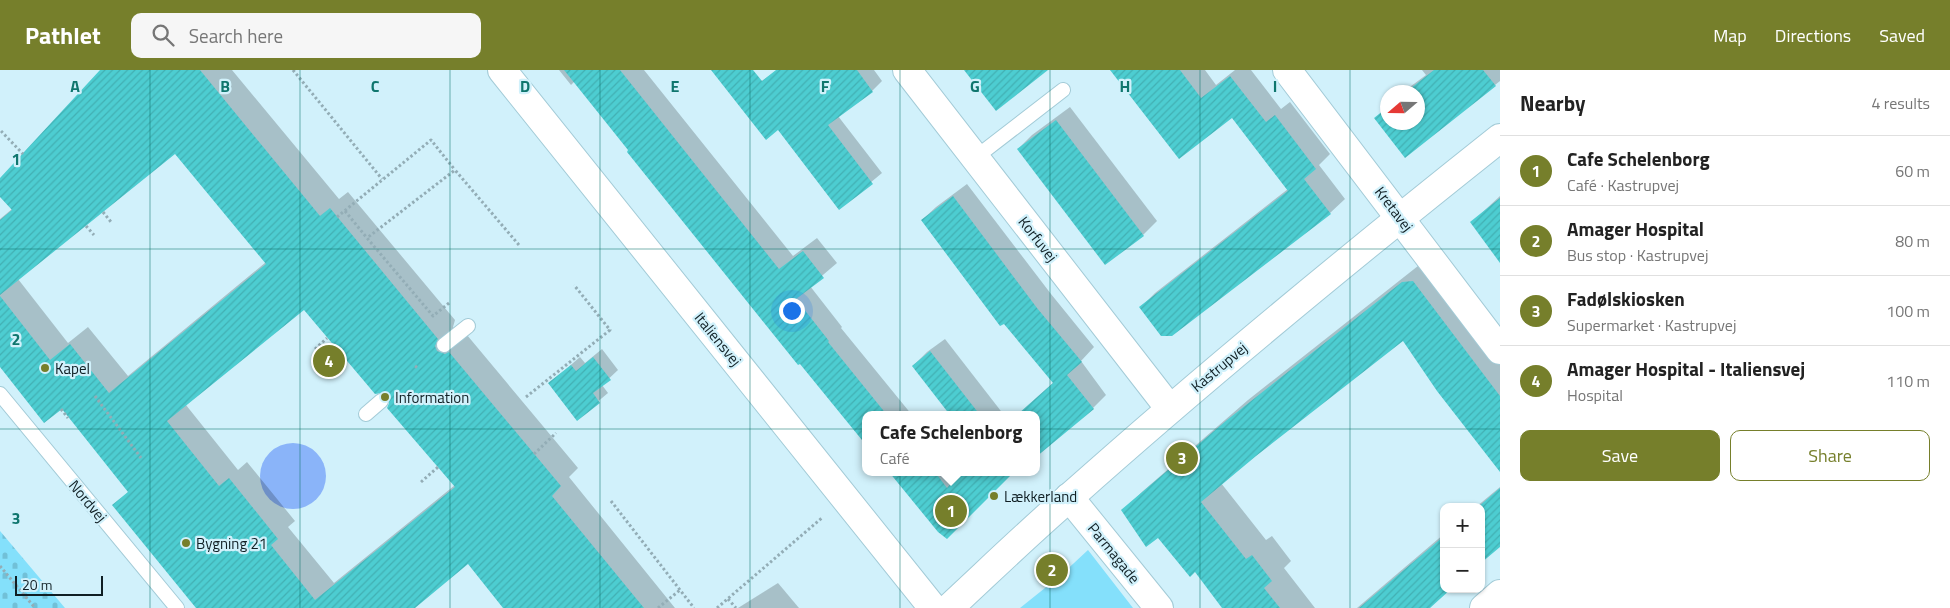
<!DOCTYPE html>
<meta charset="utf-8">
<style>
body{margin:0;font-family:"Titillium Web",sans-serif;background:#f6f6f6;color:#222}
.controls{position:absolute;right:15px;bottom:15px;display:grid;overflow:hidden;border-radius:10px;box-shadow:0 1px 4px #0004}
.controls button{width:45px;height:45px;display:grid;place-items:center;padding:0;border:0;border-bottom:1px solid #e0e0e0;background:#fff;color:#222;font:25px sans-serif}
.compass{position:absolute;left:1380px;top:15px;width:45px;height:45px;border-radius:50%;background:#fff;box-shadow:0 1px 4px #0004;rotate:250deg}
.scale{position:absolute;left:15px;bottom:12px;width:88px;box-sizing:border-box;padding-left:5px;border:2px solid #101f24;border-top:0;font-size:14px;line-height:18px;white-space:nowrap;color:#101f24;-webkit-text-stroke:4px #d1f1fb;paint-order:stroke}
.you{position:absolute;left:791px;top:240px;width:18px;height:18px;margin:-12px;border:4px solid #fff;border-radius:50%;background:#1a73e8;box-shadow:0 0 0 8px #1a73e833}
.badge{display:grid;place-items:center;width:32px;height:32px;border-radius:50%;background:#767f2b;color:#fff;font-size:16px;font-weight:700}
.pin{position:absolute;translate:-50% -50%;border:2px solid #fff;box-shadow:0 1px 5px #0006}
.popup{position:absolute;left:862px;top:341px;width:178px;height:65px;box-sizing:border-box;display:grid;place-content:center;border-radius:10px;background:#fff;filter:drop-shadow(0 1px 4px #0005);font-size:16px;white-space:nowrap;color:#767676}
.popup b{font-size:19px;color:#222}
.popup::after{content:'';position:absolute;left:50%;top:100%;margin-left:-10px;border:10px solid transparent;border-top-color:#fff}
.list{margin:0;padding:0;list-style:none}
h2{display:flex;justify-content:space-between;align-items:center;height:65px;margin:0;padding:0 20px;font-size:21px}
h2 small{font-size:16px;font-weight:400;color:#767676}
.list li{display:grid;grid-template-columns:32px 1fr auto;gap:15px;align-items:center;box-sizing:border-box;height:70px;padding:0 20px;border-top:1px solid #e0e0e0}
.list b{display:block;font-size:19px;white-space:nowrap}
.list p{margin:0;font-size:16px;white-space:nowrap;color:#767676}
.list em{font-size:16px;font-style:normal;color:#767676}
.actions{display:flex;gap:10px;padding:15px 20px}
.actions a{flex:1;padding:11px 0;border:1px solid #767f2b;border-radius:10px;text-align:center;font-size:18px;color:#767f2b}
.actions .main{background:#767f2b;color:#fff}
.icon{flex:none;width:28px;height:28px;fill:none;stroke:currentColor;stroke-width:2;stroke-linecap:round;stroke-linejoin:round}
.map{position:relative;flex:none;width:1500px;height:538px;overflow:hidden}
header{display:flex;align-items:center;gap:30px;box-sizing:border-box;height:70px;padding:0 25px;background:#767f2b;color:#fff}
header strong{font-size:24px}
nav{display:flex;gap:28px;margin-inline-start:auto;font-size:18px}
.search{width:350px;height:45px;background:#f6f6f6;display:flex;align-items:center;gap:12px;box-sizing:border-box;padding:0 18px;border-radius:10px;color:#767676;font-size:19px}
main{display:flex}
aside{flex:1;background:#fff}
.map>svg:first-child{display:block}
</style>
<header>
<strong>Pathlet</strong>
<div class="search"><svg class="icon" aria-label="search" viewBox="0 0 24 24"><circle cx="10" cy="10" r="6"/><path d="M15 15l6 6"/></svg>Search here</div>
<nav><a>Map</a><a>Directions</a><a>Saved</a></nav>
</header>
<main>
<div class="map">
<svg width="1500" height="538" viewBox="0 0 1500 538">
<defs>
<pattern id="cemetery-stones" width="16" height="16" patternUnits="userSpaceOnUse" patternTransform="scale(1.25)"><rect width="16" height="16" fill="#84e0fb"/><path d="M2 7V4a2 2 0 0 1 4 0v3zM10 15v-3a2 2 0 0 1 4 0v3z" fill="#71c0d7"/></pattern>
<pattern id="building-hatch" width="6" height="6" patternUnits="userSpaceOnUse" patternTransform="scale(1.25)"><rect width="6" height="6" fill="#4dcdd1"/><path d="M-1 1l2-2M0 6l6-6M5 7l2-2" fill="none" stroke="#42b0b3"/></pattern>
</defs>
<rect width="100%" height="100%" fill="#d1f1fb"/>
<polygon fill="url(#cemetery-stones)" points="0,461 65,538 0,538"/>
<polygon fill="#84e0fb" points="1088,480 1133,538 1020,538 1060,506"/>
<circle fill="#8ab4f9" cx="293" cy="406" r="33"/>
<g fill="#0003" fill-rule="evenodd">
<path d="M102,0H232L339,129L348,122L455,250L453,257L455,263L467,265L578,398L569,407L675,538H505L468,492L413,538H198L114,436L129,421L62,337L0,295V149L12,139L0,126V110ZM175,82L266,192L128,306L88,257L68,273L18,209ZM304,238L389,325L391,334L455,415L334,513L288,457L295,451L247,392L238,400L186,335Z"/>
<polygon points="559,0 644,0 793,186 817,168 837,193 810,216 842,257 841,258 912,345 866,345 866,373 575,11 571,15"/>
<polygon points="777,0 874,0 882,11 872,21 838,46 882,103 840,138 758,14"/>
<polygon points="1117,0 1205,0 1216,15 1235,0 1251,0 1281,39 1290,32 1330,84 1319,95 1345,129 1330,143 1172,265 1141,237 1155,223 1288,119 1232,46"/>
<polygon points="1422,0 1500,0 1500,11 1406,86 1375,48 1388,36 1388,52 1418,52 1418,22 1403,22 1426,5"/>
<polygon points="1070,37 1157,151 1143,165 1018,79 1032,65"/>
<polygon points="967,114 1051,224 1094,277 1081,291 1106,325 1093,338 1036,386 1036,345 1017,345 1054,312 922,150 936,137"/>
<polygon points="1500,126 1500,190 1472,152"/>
<polygon points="1423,192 1500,279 1500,400 1403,269 1221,413 1266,470 1272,466 1291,491 1284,498 1315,538 1224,538 1195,500 1158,466 1123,440 1143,421 1248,330"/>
<polygon points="945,269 1004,345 952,345 913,296 927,282"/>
<polygon points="602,279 618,300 602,315 608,323 577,349 550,313 580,287 585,293"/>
<polygon points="890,402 959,402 961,404 947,467"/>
<polygon points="1500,417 1500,475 1481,437 1476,437"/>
<polygon points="1444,464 1444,519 1428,538 1357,538"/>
<polygon points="778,513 799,538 738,538"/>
</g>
<g fill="url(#building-hatch)" fill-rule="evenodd">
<path d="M100,0H200L320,146L330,138L438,269L435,276L437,281L445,284L449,282L561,416L552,426L644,538H503L468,494L415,538H196L112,435L128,422L62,339L44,353L0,297V226L50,290L70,274L109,323L266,194L175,84L0,225V150L12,140L0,127V108ZM304,240L375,324L383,323L388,326L389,333L387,338L455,417L315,530L271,475L278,469L229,408L219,416L167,351Z"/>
<polygon points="564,0 620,0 779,199 803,181 824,208 796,229 829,271 828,272 887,345 866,345 866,375 800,294 798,295 627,82 628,80"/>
<polygon points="711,0 753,0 762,11 776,0 857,0 873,22 828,55 873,114 839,140 778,60 766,70"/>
<polygon points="964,0 1048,0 996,41"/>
<polygon points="1110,0 1180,0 1201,28 1230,6 1266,52 1275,45 1316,99 1304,109 1331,144 1172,266 1161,266 1139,237 1289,120 1288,121 1232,48 1179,89"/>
<polygon points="1434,0 1483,0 1496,16 1405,88 1374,48 1388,37 1388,52 1418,52 1418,22 1406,22"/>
<polygon points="1056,50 1144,166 1105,195 1017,79"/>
<polygon points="953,126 1037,238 1082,292 1067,305 1094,339 1036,387 1036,345 1017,345 1053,313 1004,254 1000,256 921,150"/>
<polygon points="1500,128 1500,193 1470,152"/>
<polygon points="1413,211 1500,326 1500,402 1437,321 1403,271 1256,386 1201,432 1246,489 1252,485 1272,511 1264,518 1280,538 1222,538 1195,502 1190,507 1158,468 1146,477 1121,440 1227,350 1402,212"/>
<polygon points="930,281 980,345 950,345 912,296"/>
<polygon points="593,287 611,310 593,323 600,333 577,351 548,313 571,295 576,301"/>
<polygon points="889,402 935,402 947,418 961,402 1014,402 947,469 938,462"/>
<polygon points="1500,418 1500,477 1481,493 1481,437 1478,437"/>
<polygon points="1444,466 1444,519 1451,519 1430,538 1359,538"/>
</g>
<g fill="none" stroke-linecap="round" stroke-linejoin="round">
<g stroke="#a3cbd7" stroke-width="16">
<g id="service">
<polyline points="975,88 1063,20"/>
<polyline points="444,275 468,256"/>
<polyline points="0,324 177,538"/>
<polyline points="366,344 381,331"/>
</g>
</g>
<g stroke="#a3cbd7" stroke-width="30">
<g id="minor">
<polyline points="907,0 1170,339"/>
<polyline points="1287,0 1500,280"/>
<polyline points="1069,427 1159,538"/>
<polyline points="1484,538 1500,524"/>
</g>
</g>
<g stroke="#a3cbd7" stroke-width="30">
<g id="tertiary">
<polyline points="502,0 933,538"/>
<path d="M949,538C989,501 1029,462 1071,426C1210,302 1354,184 1500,68"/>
</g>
</g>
<g stroke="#93adb6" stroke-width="3" stroke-dasharray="2.5 2.5" stroke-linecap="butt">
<polyline points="293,0 382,109"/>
<polyline points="1,61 23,84"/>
<polyline points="345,141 367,168"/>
<polyline points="103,142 111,152"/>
<polyline points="337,147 431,70 455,100"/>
<polyline points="86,156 94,165"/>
<polyline points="449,233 433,246 367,168 455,100 519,175"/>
<polyline points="315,279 327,268"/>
<polyline points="415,296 418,298"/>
<polyline points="95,326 141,388"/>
<polyline points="526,327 610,260 574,215"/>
<polyline points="61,339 68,348"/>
<polyline points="534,384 556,363"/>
<polyline points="421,412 438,397"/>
<polyline points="611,431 694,538"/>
<polyline points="0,496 35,538"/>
<polyline points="728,529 736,538"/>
<polyline points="658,538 680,520"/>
<polyline points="717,538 823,447"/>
</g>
<use href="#service" stroke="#fff" stroke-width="14"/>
<use href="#minor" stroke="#fff" stroke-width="28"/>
<use href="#tertiary" stroke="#fff" stroke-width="28"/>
</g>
<path fill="none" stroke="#0f766e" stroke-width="1" stroke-opacity="0.55" d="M150,0V538M300,0V538M450,0V538M600,0V538M750,0V538M900,0V538M1050,0V538M1200,0V538M1350,0V538M0,179H1500M0,359H1500"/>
<g fill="#767f2b" stroke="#d1f1fb" stroke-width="2">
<circle cx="45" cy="298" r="5"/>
<circle cx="385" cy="327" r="5"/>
<circle cx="994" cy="426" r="5"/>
<circle cx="186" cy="473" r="5"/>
</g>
<g text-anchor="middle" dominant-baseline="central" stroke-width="4.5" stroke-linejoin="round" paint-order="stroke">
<g font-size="15" fill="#101f24" stroke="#d1f1fb">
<text transform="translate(1394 139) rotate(53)">Kretavej</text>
<text transform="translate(1038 169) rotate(52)">Korfuvej</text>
<text transform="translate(718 269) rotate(51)">Italiensvej</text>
<text transform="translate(1219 297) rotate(-40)">Kastrupvej</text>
<text transform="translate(88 431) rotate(50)">Nordvej</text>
<text transform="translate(1114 483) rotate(51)">Parmagade</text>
</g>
<g font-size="15" fill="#101f24" stroke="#d1f1fb" text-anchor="start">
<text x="55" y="298">Kapel</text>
<text x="395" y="327">Information</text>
<text x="1004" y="426">Lækkerland</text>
<text x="196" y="473">Bygning 21</text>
</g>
</g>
<g font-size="16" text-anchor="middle" font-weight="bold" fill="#0f766e" stroke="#d1f1fb" stroke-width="4.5" stroke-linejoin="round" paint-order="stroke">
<text x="75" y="22">A</text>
<text x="225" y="22">B</text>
<text x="375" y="22">C</text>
<text x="525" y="22">D</text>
<text x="675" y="22">E</text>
<text x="825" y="22">F</text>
<text x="975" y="22">G</text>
<text x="1125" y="22">H</text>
<text x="1275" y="22">I</text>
<text x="16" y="95">1</text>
<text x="16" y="275">2</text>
<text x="16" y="454">3</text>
</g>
</svg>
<div class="controls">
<button>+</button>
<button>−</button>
</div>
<svg class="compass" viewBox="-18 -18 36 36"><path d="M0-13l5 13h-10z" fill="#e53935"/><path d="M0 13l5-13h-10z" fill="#767676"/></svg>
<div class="scale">20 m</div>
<div class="you"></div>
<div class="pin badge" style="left:951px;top:441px">1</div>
<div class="popup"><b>Cafe Schelenborg</b>Café</div>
<div class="pin badge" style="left:1052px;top:500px">2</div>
<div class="pin badge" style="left:1182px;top:388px">3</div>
<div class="pin badge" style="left:329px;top:291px">4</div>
</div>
<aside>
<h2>Nearby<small>4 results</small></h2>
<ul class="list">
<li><span class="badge">1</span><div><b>Cafe Schelenborg</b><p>Café · Kastrupvej</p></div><em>60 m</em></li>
<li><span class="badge">2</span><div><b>Amager Hospital</b><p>Bus stop · Kastrupvej</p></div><em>80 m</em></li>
<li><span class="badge">3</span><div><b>Fadølskiosken</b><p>Supermarket · Kastrupvej</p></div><em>100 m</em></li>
<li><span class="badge">4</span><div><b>Amager Hospital - Italiensvej</b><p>Hospital</p></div><em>110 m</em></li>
</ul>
<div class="actions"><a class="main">Save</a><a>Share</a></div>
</aside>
</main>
